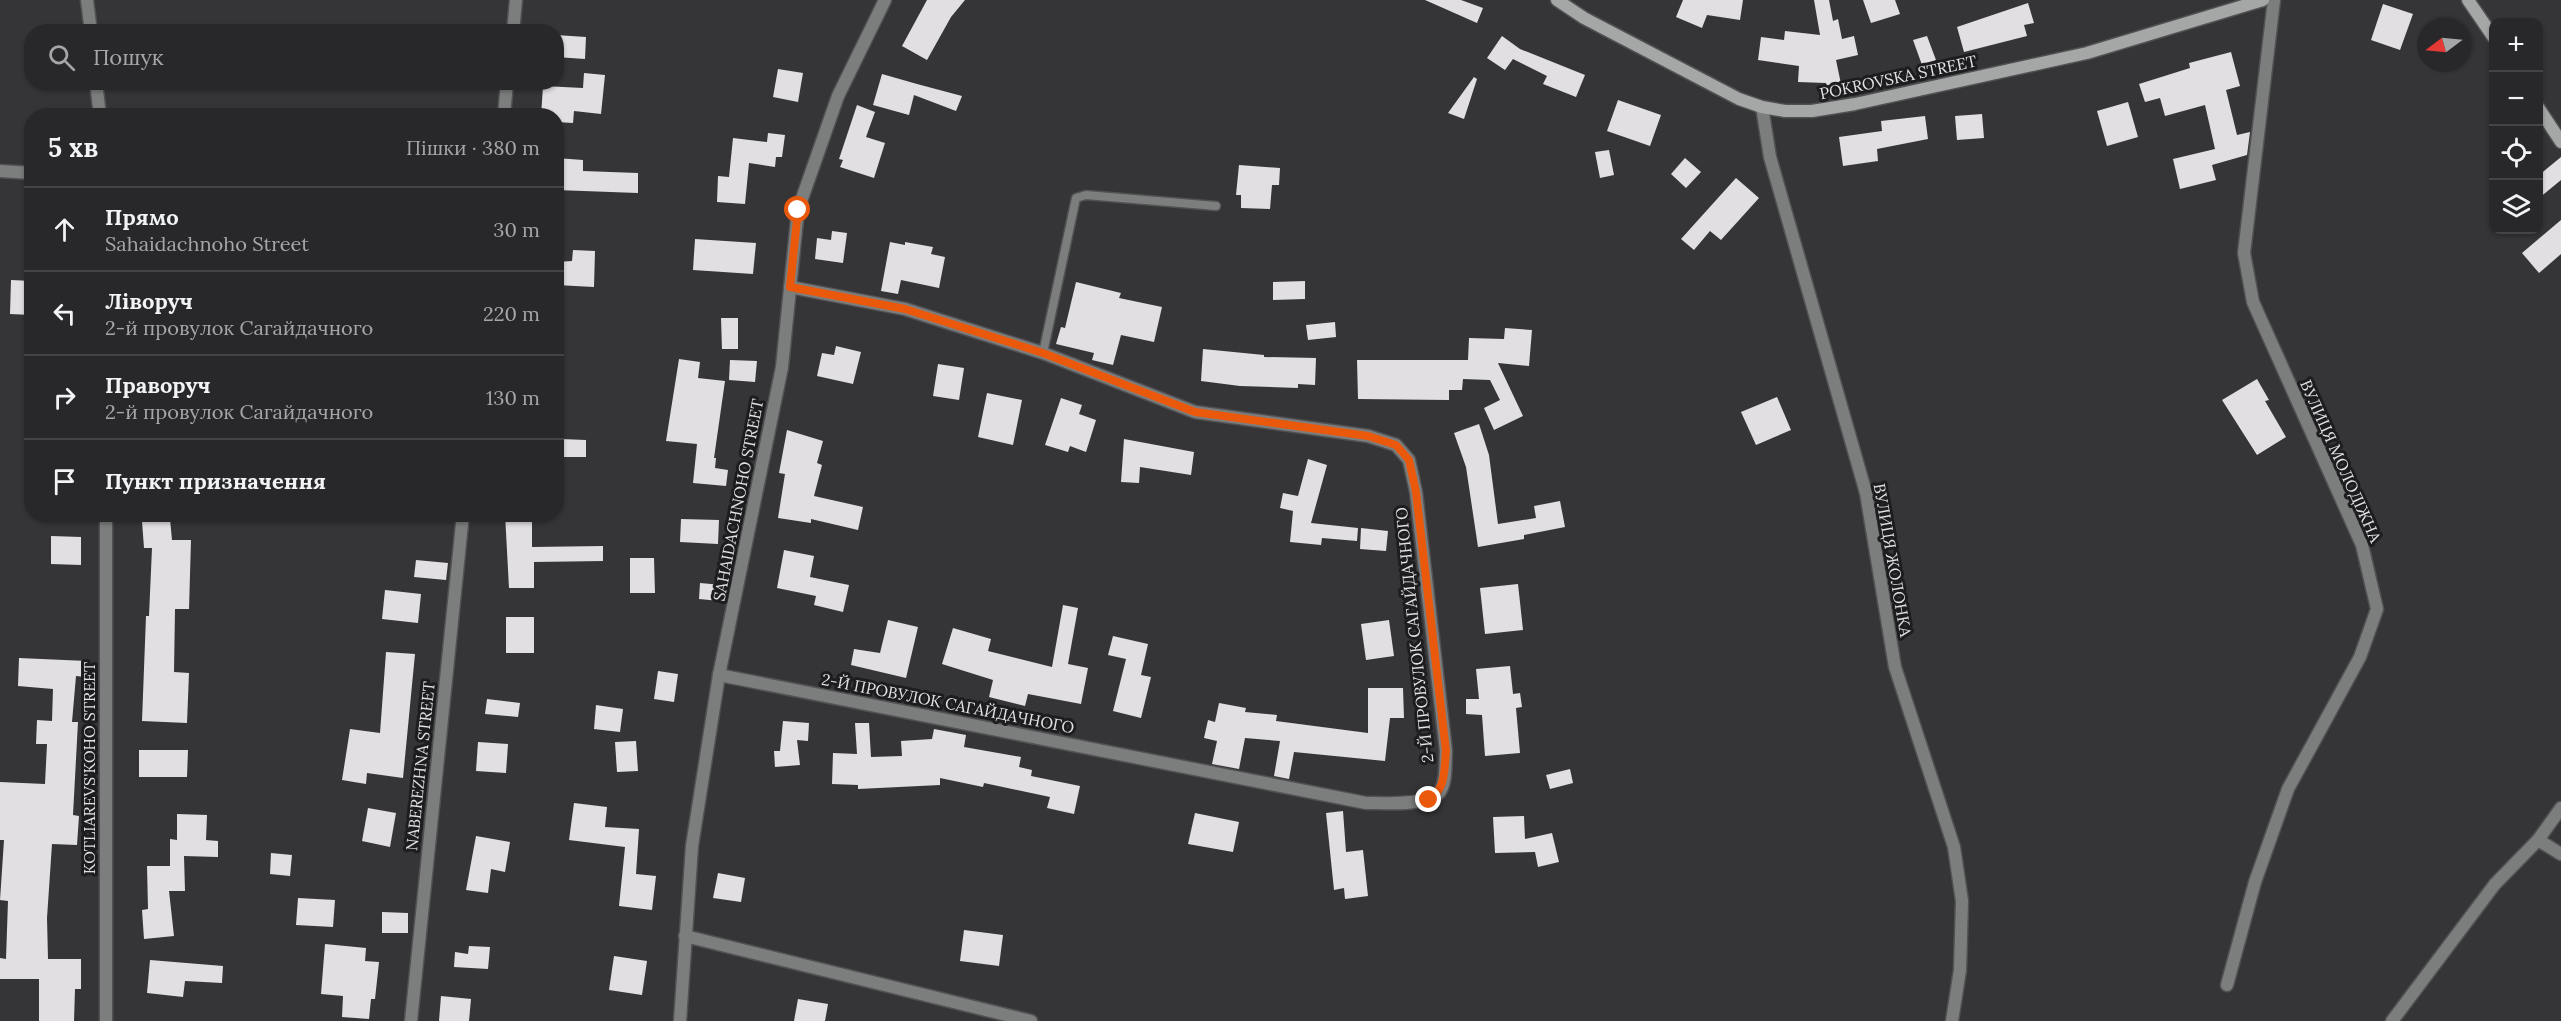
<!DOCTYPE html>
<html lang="uk">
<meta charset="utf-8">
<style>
body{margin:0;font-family:Lora,serif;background:#303032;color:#f1f3f6}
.controls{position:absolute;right:18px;top:18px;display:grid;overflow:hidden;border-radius:12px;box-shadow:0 2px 4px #0004}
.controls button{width:54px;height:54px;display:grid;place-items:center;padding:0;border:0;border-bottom:2px solid #444447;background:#28282a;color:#f1f3f6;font:30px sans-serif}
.compass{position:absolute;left:2417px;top:18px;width:54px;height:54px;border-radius:50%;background:#28282a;box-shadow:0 2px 4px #0004;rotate:254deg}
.stop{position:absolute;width:18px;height:18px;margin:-14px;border:4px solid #ea580c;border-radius:50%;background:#fff}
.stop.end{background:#ea580c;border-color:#fff;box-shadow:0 2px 6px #0008}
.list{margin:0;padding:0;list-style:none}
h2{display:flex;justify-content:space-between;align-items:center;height:78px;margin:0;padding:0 24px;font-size:26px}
h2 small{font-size:20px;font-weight:400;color:#a5a6a8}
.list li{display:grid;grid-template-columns:39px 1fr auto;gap:18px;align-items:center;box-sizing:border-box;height:84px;padding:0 24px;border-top:2px solid #444447}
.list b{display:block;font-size:22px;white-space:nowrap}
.list p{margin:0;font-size:20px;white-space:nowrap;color:#a5a6a8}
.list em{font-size:20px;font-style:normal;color:#a5a6a8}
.icon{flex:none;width:33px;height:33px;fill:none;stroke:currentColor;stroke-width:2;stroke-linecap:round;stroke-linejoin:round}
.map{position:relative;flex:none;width:2561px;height:1021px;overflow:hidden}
.search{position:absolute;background:#28282a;box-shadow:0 2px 4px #0004;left:24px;top:24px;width:540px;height:66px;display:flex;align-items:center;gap:15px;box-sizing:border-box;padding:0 21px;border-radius:24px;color:#a5a6a8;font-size:22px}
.panel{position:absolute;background:#28282a;box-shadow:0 2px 4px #0004;left:24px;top:108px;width:540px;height:414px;border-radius:24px}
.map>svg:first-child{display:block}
</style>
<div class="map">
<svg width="2561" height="1021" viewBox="0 0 2561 1021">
<rect width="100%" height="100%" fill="#353538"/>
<g fill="#e2dfe3">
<polygon points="927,0 965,0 951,17 927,60 902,46"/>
<polygon points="1425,0 1461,0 1483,8 1477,23"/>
<polygon points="1683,0 1743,0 1740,20 1707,15 1702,28 1676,17"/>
<polygon points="1814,0 1829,0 1833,21 1838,19 1842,39 1854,36 1858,55 1836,60 1841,84 1827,87 1826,83 1798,82 1799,66 1758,60 1761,37 1784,40 1785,31 1820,35"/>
<polygon points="1863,0 1895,0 1900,14 1871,23"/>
<polygon points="2028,3 2034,23 2024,25 2027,36 1964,52 1957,27"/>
<polygon points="2383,4 2413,14 2400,50 2371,40"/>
<polygon points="556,35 586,37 585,59 556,57"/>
<polygon points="1502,36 1520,49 1585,75 1576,97 1543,84 1547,76 1513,59 1505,70 1487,58"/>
<polygon points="1927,36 1936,60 1922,65 1913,40"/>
<polygon points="2231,52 2240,86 2226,90 2237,135 2250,132 2247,155 2212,165 2216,180 2180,189 2173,159 2215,149 2205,105 2165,116 2160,98 2145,102 2139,84 2190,68 2189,63"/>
<polygon points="778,69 803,73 798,102 773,97"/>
<polygon points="584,73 605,75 601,114 574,111 573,123 556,122 556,116 541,116 543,86 583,88"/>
<polygon points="882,74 917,84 962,96 956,111 914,95 909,115 873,105"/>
<polygon points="1474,77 1477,79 1464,119 1448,113"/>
<polygon points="1618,100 1661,115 1650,146 1607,131"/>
<polygon points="2128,102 2138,137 2107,146 2097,111"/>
<polygon points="857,105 875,112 866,137 885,143 874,178 840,167 843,160 839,159"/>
<polygon points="1982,114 1984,138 1957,140 1955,116"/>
<polygon points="1925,116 1928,139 1877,149 1878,161 1843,166 1839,137 1882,131 1881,121"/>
<polygon points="768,133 785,135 782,157 776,157 775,167 749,163 745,204 717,202 718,176 729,177 733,138 767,142"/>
<polygon points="1609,150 1614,175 1600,178 1595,152"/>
<polygon points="2561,157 2561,180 2538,199 2538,176"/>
<polygon points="556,158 583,160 583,171 638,173 638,193 556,190"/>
<polygon points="1685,158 1701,172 1686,188 1671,174"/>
<polygon points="1239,165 1280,168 1279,185 1272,185 1270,209 1241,208 1241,195 1236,195"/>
<polygon points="1736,178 1759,198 1721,240 1710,231 1694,250 1681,239"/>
<polygon points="2561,220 2561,254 2539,273 2522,253"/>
<polygon points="832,231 847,233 843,263 815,259 817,238 831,240"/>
<polygon points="695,239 756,243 753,274 693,270"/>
<polygon points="890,242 905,245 905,242 933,247 931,254 945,257 939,288 901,280 898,294 881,291"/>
<polygon points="573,250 595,251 594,287 556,285 556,262 572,261"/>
<polygon points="11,280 32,281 32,315 10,314"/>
<polygon points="1305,281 1305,299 1273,300 1273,282"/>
<polygon points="1076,282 1121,293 1119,298 1162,307 1154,342 1121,335 1113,365 1092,360 1094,353 1056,344 1061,327 1065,328"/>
<polygon points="721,318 738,318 738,349 722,349"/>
<polygon points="1335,322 1336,337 1308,340 1306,325"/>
<polygon points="1505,328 1532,330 1529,366 1498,363 1523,416 1494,430 1484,408 1500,400 1490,380 1463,379 1462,390 1449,390 1449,400 1358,399 1357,360 1468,360 1469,338 1504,339"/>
<polygon points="836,346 861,352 853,384 817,376 822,353 834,355"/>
<polygon points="1203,349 1264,355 1264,357 1316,358 1315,385 1298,384 1298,388 1240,386 1201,381"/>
<polygon points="679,359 700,362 698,378 725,381 714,458 716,458 715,468 728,470 726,486 693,483 697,444 666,441"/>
<polygon points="730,360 757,361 755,382 729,380"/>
<polygon points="938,364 964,368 959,400 933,396"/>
<polygon points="2257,379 2269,400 2265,401 2286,437 2257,455 2222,400"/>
<polygon points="987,393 1022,400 1013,445 978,437"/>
<polygon points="1777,397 1791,430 1756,445 1741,412"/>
<polygon points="1061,398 1082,405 1079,414 1096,420 1086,452 1070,446 1068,452 1045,445"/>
<polygon points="1479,424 1489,455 1498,524 1536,518 1534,506 1560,501 1565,527 1524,535 1524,539 1478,547 1466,467 1454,433"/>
<polygon points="787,430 823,441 817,463 822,465 814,496 863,507 858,530 811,519 811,523 778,518 785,474 779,473"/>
<polygon points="561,439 586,440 586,457 561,457"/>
<polygon points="1124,439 1194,452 1191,475 1140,467 1139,483 1121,482"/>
<polygon points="1308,459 1327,465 1311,523 1358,528 1357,541 1322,538 1321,545 1290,542 1293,511 1280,508 1283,493 1298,496"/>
<polygon points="505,514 532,514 532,547 603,546 603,561 534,562 534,588 509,588"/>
<polygon points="170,519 172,540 191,540 189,609 175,609 174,672 189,673 187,723 142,721 146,616 149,616 152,548 144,548 142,521"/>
<polygon points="681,519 719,520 718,544 680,542"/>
<polygon points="1361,528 1388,531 1386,551 1360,549"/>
<polygon points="51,536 81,537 81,565 51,564"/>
<polygon points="784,550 814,556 810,577 849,585 843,612 814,605 816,596 777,588"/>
<polygon points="630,558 654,558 655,593 630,593"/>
<polygon points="416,560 448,563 446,580 414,577"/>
<polygon points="700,583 722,585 720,601 699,599"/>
<polygon points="1518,584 1523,630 1485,634 1480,588"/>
<polygon points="385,590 421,594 418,623 382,619"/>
<polygon points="1063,605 1078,608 1068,664 1088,668 1081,704 1028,694 1025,706 989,697 993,680 942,664 953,628 991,639 988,651 1052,667"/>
<rect x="506" y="617" width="28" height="36"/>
<polygon points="888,620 918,627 906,678 851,665 854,649 880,653"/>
<polygon points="1389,620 1394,656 1366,660 1361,624"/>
<polygon points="1113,636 1148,644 1141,675 1151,677 1141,718 1113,711 1126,659 1108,655"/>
<polygon points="386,652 415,654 403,778 367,773 366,784 342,780 350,729 380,733"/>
<polygon points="19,658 87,661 86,677 76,676 72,722 78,722 73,815 79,816 77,845 52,844 47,918 48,959 81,959 81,989 75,989 74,1021 39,1021 39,979 0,979 0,958 6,959 8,901 0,900 4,840 0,840 0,782 45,784 47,744 36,744 37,720 52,721 53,689 18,686"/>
<polygon points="1510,666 1513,694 1520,693 1522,707 1516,708 1520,753 1485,756 1482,715 1466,714 1466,699 1479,699 1476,669"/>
<polygon points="658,671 678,674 674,702 654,699"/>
<polygon points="1368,688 1403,688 1404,718 1390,718 1385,761 1294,752 1289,779 1274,776 1280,741 1245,738 1239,769 1212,764 1217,741 1204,738 1208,720 1215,722 1219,703 1246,708 1245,712 1277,715 1276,721 1368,733"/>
<polygon points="487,699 520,703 518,717 485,714"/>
<polygon points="596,705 623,709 620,732 594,729"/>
<polygon points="783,721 809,723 808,741 797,740 800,765 775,767 774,751 780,751"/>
<polygon points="855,723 869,723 871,757 902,756 901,741 932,739 934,729 966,735 964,747 1021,757 1019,767 1032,770 1031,776 1080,786 1074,814 1047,808 1050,797 984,783 983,787 940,778 940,785 858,789 858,785 832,784 833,753 857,754"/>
<polygon points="636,741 638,771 617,772 615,742"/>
<polygon points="478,742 508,744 506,773 476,771"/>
<polygon points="139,750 188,750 187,777 139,777"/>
<polygon points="1570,769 1573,783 1550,789 1546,775"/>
<polygon points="574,803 607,807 605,827 639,829 636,874 656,876 652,910 619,906 625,847 569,840"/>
<polygon points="368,808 396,813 390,847 362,841"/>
<polygon points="1343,811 1346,852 1363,850 1368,896 1345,899 1344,888 1334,890 1326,813"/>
<polygon points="1195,813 1239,822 1233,852 1188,844"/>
<polygon points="177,814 207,815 206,840 218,841 218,857 184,856 185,891 169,891 174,936 144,939 142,910 148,909 147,866 170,866 170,839 177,840"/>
<polygon points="1524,816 1525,839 1552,833 1559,862 1538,867 1535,852 1495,853 1493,817"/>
<polygon points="476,836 510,842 505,872 491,869 488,893 466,890"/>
<polygon points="271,853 292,855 290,876 270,874"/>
<polygon points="718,873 745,878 741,902 713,898"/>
<polygon points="298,898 335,900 333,927 296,925"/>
<polygon points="382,912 408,913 408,933 382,933"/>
<polygon points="964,930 1003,935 999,966 960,961"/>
<polygon points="325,944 366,948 365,961 379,962 375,999 371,999 369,1019 342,1017 343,996 321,994"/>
<polygon points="469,946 490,947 488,969 454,967 455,952 468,954"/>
<polygon points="614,956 647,961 642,995 609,990"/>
<polygon points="150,960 223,966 222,983 185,981 183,997 147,993"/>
<polygon points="441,996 471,999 469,1021 439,1021"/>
<polygon points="798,999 828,1004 825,1021 794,1021"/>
</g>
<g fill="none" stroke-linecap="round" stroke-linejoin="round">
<g stroke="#515154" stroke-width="11">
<polyline id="lane" points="1043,353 1076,198 1086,195 1216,206"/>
</g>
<g stroke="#515154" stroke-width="15">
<g id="street">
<polyline points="87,0 91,32"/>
<polyline points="513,32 516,0"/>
<polyline points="96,82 100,116"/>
<polyline points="1762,107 1770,157 1866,493 1895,667 1954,847 1962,901 1960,970 1952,1021"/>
<polyline points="504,116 507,82"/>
<polyline points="0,171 32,173"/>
<polyline points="106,514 106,1021"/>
<path d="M719,675L1366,803C1383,803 1428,806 1439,793C1447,783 1445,764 1446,751L1416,492L1409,460L1396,445L1368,436L1195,412L1043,353L905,309L790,287"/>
<polyline points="2538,840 2561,854"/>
<polyline points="685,936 1031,1021"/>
<polyline points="2227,985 2255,882 2288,789 2360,657 2377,609 2362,545 2253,302 2244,253 2274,0"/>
<polyline points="411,1021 463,514"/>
<polyline points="680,1021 692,846 719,675 782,367 798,210 838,96 885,0"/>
<polyline points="2392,1021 2495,884 2538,840 2561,808"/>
</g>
</g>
<g stroke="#515154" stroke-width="15">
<g id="secondary">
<polyline points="1557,0 1584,18 1739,99 1762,107 1785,111 1812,111 1855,104 2087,53 2263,0"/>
<polyline points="2468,0 2494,38"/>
<polyline points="2538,107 2561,142"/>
</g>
</g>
<use href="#lane" stroke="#7c7e7e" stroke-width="8"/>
<use href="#street" stroke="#7c7e7e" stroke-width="12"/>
<use href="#secondary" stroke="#a4a7a6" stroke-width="12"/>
</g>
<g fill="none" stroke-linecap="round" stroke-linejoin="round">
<path stroke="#ea580c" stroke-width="8" d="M798,210L790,287L905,309L1043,353L1195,412L1368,436L1396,445L1409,460L1416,492L1446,751C1444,772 1446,788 1429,800"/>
</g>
<g text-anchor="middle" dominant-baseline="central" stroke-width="6" stroke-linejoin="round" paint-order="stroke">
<g font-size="16" fill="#e2e2e5" stroke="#1d1c1e">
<text transform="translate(1898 77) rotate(-12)">POKROVSKA STREET</text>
<text transform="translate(2341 461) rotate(66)">ВУЛИЦЯ МОЛОДІЖНА</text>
<text transform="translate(738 500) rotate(-79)">SAHAIDACHNOHO STREET</text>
<text transform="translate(1893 560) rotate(80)">ВУЛИЦЯ ЖОЛОНКА</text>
<text transform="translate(1414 635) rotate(-96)">2-Й ПРОВУЛОК САГАЙДАЧНОГО</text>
<text transform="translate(948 703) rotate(11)">2-Й ПРОВУЛОК САГАЙДАЧНОГО</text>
<text transform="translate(420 766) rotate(-84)">NABEREZHNA STREET</text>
<text transform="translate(89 768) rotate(-90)">KOTLIAREVS'KOHO STREET</text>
</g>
</g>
</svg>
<div class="controls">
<button>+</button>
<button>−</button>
<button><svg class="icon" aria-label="locate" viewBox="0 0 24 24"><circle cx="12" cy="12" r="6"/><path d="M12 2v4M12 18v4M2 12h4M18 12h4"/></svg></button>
<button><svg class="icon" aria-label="layers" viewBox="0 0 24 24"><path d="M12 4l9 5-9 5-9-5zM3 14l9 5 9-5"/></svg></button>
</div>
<svg class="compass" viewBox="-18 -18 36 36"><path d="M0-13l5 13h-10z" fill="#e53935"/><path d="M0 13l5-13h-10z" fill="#a5a6a8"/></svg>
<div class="stop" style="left:798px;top:210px"></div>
<div class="stop end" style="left:1429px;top:800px"></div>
<div class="search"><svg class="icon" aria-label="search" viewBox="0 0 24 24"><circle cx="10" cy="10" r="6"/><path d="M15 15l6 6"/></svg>Пошук</div>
<section class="panel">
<h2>5 хв<small>Пішки · 380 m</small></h2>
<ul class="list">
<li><svg class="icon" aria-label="ahead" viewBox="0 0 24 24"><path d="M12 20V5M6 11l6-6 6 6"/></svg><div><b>Прямо</b><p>Sahaidachnoho Street</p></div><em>30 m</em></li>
<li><svg class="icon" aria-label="left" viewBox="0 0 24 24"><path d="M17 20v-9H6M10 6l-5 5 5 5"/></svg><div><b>Ліворуч</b><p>2-й провулок Сагайдачного</p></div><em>220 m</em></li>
<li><svg class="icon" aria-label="right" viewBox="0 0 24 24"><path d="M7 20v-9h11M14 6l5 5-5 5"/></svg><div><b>Праворуч</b><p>2-й провулок Сагайдачного</p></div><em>130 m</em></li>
<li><svg class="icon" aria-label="arrive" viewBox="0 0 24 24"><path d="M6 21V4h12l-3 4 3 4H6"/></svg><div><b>Пункт призначення</b></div></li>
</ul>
</section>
</div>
